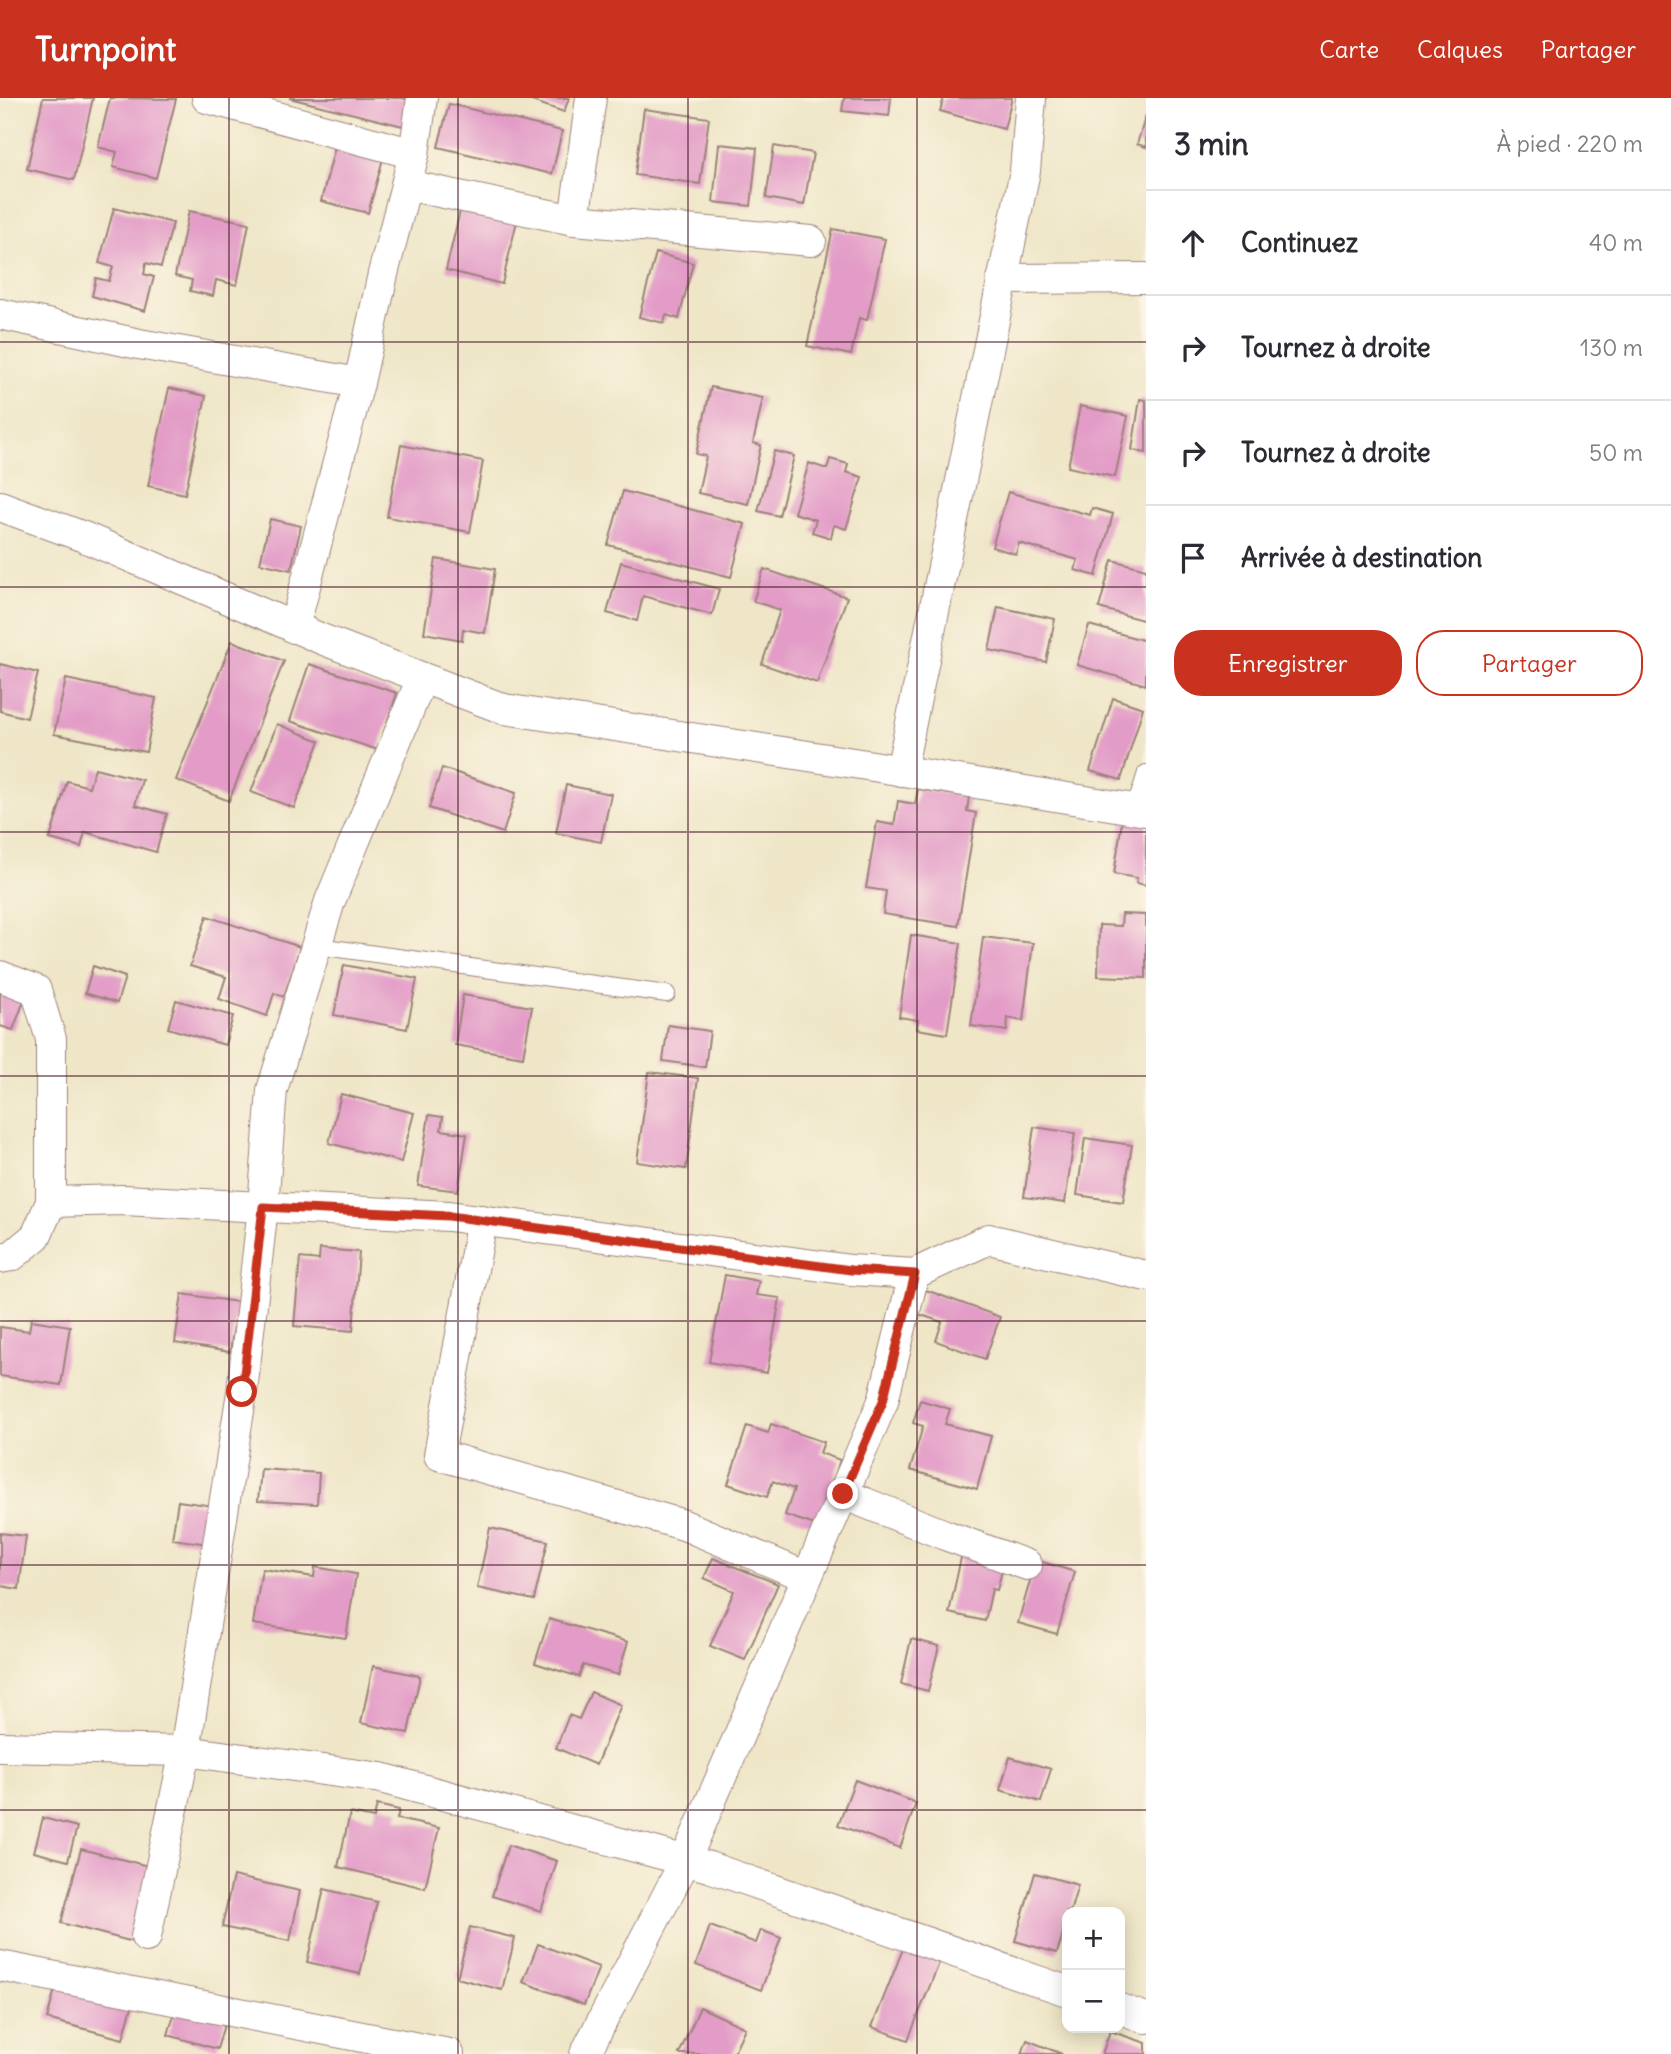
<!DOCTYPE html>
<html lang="fr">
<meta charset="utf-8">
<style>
body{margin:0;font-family:Delius,sans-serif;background:#f2f2f3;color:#2b2b33}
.controls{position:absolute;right:21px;bottom:21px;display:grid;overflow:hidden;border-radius:14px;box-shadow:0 4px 18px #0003}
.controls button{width:63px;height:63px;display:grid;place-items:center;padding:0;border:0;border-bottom:2px solid #e1e1e2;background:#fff;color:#2b2b33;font:35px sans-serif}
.stop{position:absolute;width:21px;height:21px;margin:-16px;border:5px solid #c8321e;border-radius:50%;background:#fff}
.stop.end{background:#c8321e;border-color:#fff;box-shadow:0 2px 7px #0008}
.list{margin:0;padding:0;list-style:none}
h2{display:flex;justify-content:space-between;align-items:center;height:91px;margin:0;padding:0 28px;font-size:30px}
h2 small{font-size:23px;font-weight:400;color:#7c7c81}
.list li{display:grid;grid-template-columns:46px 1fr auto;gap:21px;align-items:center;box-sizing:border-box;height:105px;padding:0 28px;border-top:2px solid #e1e1e2}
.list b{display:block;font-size:26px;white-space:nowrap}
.list em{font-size:23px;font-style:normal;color:#7c7c81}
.actions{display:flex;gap:14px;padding:21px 28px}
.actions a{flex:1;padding:16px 0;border:2px solid #c8321e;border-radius:28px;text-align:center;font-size:24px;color:#c8321e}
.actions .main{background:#c8321e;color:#fff}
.icon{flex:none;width:38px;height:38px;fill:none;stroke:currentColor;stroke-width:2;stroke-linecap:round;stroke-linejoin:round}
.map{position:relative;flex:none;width:1146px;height:1956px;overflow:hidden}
header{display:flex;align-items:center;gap:42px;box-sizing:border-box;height:98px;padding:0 35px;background:#c8321e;color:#fff}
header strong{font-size:33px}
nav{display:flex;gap:38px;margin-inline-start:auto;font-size:24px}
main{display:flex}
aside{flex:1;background:#fff}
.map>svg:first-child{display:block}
</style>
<header>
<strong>Turnpoint</strong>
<nav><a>Carte</a><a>Calques</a><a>Partager</a></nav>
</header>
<main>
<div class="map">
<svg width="1146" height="1956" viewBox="0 0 1146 1956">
<rect width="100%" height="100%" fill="#fcf5e5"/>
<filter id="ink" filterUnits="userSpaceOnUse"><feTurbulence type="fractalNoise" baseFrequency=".0143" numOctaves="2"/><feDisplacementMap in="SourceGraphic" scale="14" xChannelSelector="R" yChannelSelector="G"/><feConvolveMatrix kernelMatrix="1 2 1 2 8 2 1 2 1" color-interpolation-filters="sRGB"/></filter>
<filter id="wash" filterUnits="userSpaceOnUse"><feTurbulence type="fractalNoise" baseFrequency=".00686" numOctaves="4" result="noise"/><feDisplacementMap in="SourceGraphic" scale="28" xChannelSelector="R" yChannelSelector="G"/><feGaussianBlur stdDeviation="1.57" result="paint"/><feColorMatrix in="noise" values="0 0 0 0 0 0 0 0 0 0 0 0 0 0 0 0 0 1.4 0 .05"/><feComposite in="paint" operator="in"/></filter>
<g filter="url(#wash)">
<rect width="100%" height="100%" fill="#efe6c8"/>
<g id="blocks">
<g fill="#e39cc7">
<polygon points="43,0 93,0 74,82 27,71"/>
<polygon points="110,0 176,1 156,80 113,69 117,54 98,49"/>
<polygon points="289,0 402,0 413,3 407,29"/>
<polygon points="523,0 569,0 564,14"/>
<polygon points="844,0 891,0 889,18 842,13"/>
<polygon points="944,0 1012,0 1004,31 940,13"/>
<polygon points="449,6 562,33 552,76 438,49"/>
<polygon points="644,11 709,20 700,86 635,77"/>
<polygon points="1146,17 1146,49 1137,46"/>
<polygon points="338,37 386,50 368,115 321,103"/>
<polygon points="719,46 757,50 751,108 713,104"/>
<polygon points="774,48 813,55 804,107 766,100"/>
<polygon points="461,109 517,123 502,186 446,172"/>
<polygon points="114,110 173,125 161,169 146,165 144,176 154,179 145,213 92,198 96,180 109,183 113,169 99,165"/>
<polygon points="189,113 249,125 237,187 216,182 213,198 190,193 192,182 175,178"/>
<polygon points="833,131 885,141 867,222 859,220 851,257 807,248"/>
<polygon points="656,155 693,165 679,221 666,217 664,225 639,219"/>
<polygon points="711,289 763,300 753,345 761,347 748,406 698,395 706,358 696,356"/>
<polygon points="169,290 206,298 185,396 148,388"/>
<polygon points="1140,301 1146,302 1146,355 1132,352"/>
<polygon points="1080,308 1128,318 1115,379 1068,369"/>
<polygon points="401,347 483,363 470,434 387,419"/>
<polygon points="774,353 794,358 779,418 758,413"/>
<polygon points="830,361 848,366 846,374 862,379 846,431 834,427 831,440 812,434 816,422 794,415 809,365 827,371"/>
<polygon points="623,393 745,426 731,479 608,447"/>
<polygon points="1008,394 1090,417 1092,410 1113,416 1096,478 1075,472 1078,462 1019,445 1016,456 992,449"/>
<polygon points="270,421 301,428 291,472 260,465"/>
<polygon points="436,461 495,471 485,535 463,531 462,542 424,535"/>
<polygon points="1112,462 1146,471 1146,523 1099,510"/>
<polygon points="621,464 719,491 712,517 643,498 637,523 607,515"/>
<polygon points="764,471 847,499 817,585 762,566 780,512 753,503"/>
<polygon points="998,509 1055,521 1046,564 989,552"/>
<polygon points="1089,527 1146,543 1146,587 1077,567"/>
<polygon points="232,543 284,563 229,703 176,682"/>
<polygon points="0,566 38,575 27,620 0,613"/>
<polygon points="309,566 397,595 378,652 290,623"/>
<polygon points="66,581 156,600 146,654 54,636"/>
<polygon points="1113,600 1143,610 1121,682 1090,673"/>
<polygon points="277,626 320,643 294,710 251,694"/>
<polygon points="95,670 142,682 135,707 167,716 156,754 85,734 81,749 50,741 67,683 89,689"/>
<polygon points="442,670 516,695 503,735 429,710"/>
<polygon points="566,687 611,696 601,744 556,735"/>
<polygon points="918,691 969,699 967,713 976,715 958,828 883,816 886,793 866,790 877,724 894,727 898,703 915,706"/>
<polygon points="1122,723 1146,727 1146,787 1136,785 1137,780 1114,776"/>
<polygon points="1122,816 1146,817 1146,880 1098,878 1099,827 1121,828"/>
<polygon points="207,818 300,849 284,899 274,895 267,918 219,901 226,879 190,868"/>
<polygon points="911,837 961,845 947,936 917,931 918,922 899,919"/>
<polygon points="983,839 1033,845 1023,923 1008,920 1007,933 971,928"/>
<polygon points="344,867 417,881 407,931 334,917"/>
<polygon points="93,868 125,879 117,905 85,895"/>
<polygon points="0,890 25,900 13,932 0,928"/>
<polygon points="463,897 532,909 523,959 455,947"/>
<polygon points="176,902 233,918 225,947 168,930"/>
<polygon points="668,927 710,933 705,969 663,963"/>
<polygon points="649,974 698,980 686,1071 637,1064"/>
<polygon points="341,996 414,1015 401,1064 329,1045"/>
<polygon points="429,1017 443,1019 441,1032 467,1036 458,1093 418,1088"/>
<polygon points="1034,1029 1075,1035 1065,1105 1024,1099"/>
<polygon points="1085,1040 1132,1047 1123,1104 1077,1097"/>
<polygon points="320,1151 359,1154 353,1233 294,1228 300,1160 319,1162"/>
<polygon points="725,1177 759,1183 756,1197 780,1200 767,1275 709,1264"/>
<polygon points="926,1192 1000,1219 985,1261 936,1243 942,1224 918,1216"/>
<polygon points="182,1196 238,1204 230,1254 175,1245"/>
<polygon points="31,1222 70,1228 61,1287 0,1278 0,1229 29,1233"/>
<polygon points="920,1302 950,1311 945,1326 991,1338 977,1391 910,1372 923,1328 913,1325"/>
<polygon points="771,1326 824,1344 820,1355 840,1362 818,1428 785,1417 794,1391 773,1383 767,1399 728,1386 747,1328 768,1335"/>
<polygon points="261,1371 319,1375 317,1406 258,1403"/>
<polygon points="178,1403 214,1408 209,1446 172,1441"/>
<polygon points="490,1430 548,1443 534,1502 477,1490"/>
<polygon points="0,1435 26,1438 19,1491 0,1488"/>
<polygon points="962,1455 1004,1465 997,1492 992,1491 985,1523 949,1515"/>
<polygon points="713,1460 778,1486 745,1562 710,1548 734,1493 704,1480"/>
<polygon points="1036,1462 1075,1474 1057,1536 1018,1525"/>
<polygon points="315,1469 356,1476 346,1540 253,1526 262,1471 314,1479"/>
<polygon points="549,1521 628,1544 618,1577 583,1567 579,1579 535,1565"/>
<polygon points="911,1541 939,1548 928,1593 901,1586"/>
<polygon points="373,1568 420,1578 408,1635 361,1625"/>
<polygon points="591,1594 621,1607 596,1667 556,1650 569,1617 579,1621"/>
<polygon points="1010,1659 1051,1671 1041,1704 1000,1692"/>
<polygon points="855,1682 916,1705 900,1750 838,1727"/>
<polygon points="377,1707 399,1712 397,1721 439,1730 425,1790 338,1769 350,1715 374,1720"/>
<polygon points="43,1720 77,1729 68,1763 34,1754"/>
<polygon points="508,1747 557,1763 541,1813 492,1798"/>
<polygon points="81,1751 160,1771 141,1846 61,1825"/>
<polygon points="1035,1775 1078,1787 1070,1814 1067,1814 1067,1823 1057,1855 1015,1843"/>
<polygon points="233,1778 300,1793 290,1843 222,1829"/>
<polygon points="324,1791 377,1804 360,1876 307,1864"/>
<polygon points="710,1828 756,1845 761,1832 781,1840 761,1892 696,1867"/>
<polygon points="470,1829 515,1840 502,1892 457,1880"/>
<polygon points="538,1846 599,1869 584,1907 523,1884"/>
<polygon points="903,1851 939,1865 908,1942 872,1929"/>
<polygon points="58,1880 134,1901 123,1941 47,1921"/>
<polygon points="177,1906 226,1920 217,1951 168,1937"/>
<polygon points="700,1909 745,1930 733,1956 679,1956"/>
<polygon points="1110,1933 1146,1945 1146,1956 1102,1956"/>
<polygon points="1027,1942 1062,1956 1022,1956"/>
</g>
</g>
</g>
<g filter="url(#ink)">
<use href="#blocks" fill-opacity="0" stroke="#9c827a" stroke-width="2"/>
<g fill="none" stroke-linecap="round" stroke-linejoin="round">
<g stroke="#9c827a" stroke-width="18">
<g id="service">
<polyline points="1135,710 1146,675"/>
<path d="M317,848C434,863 550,881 667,896"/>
</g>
</g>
<g stroke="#9c827a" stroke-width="32">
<g id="minor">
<polyline points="207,0 414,56"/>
<polyline points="406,87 574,122 811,143"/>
<polyline points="574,122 591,0"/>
<polyline points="1002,181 1146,180"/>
<polyline points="0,216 139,246 359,285"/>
<polyline points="0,408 84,439 324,542 504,611 873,668 1146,713"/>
<polyline points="294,530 359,285 383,176 414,56 422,0"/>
<polyline points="901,673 1025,73 1031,0"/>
<polyline points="0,878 36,892 51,941 51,1104 36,1138 12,1158 0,1160"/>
<polyline points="51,1104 123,1102 449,1118 851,1172 914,1176 989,1141 1146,1178"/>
<polyline points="482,1122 439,1357 684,1427 807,1479"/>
<polyline points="843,1396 945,1437 1027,1467"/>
<polyline points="0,1649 185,1653 381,1680 709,1769 1067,1893"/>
<polyline points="146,1839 185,1653 242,1294 263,1109 272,992 330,803 422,580"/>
<polyline points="0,1868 449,1956"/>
<polyline points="1120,1911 1146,1920"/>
<polyline points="585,1956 685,1763 883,1303 914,1176"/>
</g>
</g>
<use href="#service" stroke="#fff" stroke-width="16"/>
<use href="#minor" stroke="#fff" stroke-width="30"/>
</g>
</g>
<g fill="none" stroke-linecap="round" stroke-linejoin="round" filter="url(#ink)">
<polyline stroke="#c8321e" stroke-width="9" points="242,1294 263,1109 449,1118 851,1172 915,1176 883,1303 843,1396"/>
</g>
<path fill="none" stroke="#4a1f2b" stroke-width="2" stroke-opacity="0.55" d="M229,0V1956M458,0V1956M688,0V1956M917,0V1956M0,244H1146M0,489H1146M0,734H1146M0,978H1146M0,1223H1146M0,1467H1146M0,1712H1146"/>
</svg>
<div class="controls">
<button>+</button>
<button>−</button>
</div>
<div class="stop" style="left:242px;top:1294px"></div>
<div class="stop end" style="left:843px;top:1396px"></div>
</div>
<aside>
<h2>3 min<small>À pied · 220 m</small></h2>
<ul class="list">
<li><svg class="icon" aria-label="ahead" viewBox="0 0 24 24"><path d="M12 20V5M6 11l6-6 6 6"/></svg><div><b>Continuez</b></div><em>40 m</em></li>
<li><svg class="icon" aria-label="right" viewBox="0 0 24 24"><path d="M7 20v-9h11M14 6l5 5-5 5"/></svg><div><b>Tournez à droite</b></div><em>130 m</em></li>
<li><svg class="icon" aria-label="right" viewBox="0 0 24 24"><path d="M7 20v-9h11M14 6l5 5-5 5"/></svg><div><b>Tournez à droite</b></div><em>50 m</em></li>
<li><svg class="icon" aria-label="arrive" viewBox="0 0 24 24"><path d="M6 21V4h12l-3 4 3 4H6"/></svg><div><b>Arrivée à destination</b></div></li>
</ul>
<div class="actions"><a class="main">Enregistrer</a><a>Partager</a></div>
</aside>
</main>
